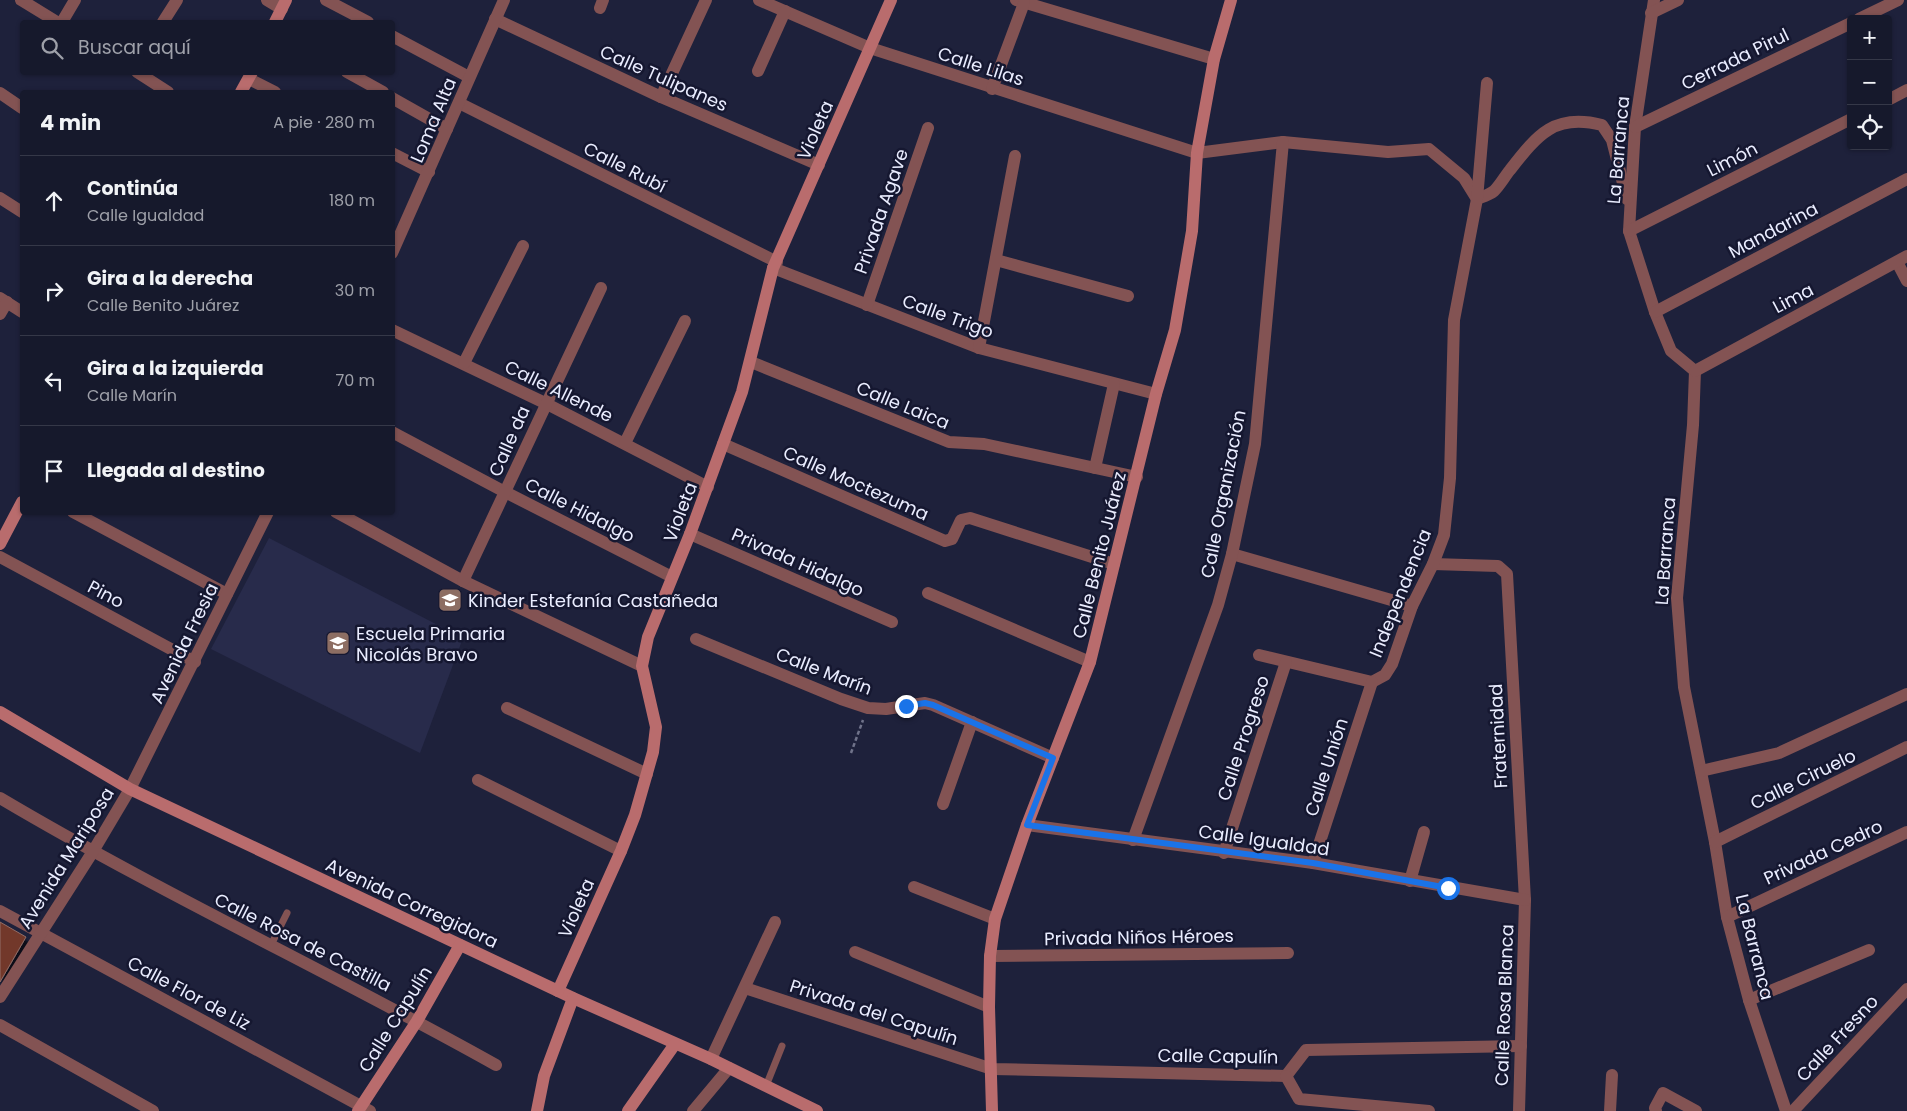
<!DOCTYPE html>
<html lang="es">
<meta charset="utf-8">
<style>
body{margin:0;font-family:Poppins,sans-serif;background:#1f2234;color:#f1f3f6}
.controls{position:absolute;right:15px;top:15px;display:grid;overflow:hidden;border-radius:5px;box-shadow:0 1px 4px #0004}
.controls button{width:45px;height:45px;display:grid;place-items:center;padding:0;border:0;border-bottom:1px solid #353848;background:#16192c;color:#f1f3f6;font:25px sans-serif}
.stop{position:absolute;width:15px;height:15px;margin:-11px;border:4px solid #1a73e8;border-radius:50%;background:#fff}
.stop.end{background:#1a73e8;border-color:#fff;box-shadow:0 1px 5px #0008}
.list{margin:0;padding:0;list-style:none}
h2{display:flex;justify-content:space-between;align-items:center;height:65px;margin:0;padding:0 20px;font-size:21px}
h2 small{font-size:16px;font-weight:400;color:#9ea0a9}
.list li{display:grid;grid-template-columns:32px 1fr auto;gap:15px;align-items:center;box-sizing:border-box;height:90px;padding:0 20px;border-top:1px solid #353848}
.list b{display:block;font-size:19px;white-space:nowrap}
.list p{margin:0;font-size:16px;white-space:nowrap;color:#9ea0a9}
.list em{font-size:16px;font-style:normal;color:#9ea0a9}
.icon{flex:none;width:28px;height:28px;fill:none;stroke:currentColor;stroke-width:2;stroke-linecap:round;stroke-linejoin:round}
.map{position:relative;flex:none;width:1907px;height:1111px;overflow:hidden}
.search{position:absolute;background:#16192c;box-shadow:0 1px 4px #0004;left:20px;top:20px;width:375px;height:55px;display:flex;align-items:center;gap:12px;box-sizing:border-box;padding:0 18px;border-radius:5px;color:#9ea0a9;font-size:19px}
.panel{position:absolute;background:#16192c;box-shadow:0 1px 4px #0004;left:20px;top:90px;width:375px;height:425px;border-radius:5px}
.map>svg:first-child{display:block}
</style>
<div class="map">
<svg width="1907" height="1111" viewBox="0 0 1907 1111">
<defs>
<filter id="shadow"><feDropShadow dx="3" dy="5.5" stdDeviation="1" flood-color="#0009"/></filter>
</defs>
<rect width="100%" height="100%" fill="#1e213b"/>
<polygon fill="#282b4b" points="269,538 463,638 420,753 211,649"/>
<polygon fill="#72382c" stroke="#916c64" filter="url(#shadow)" points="0,922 26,937 0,982"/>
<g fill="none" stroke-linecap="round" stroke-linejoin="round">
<polyline stroke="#70738a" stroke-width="2.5" stroke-dasharray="4 2.5" stroke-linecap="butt" points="851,753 863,720"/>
<g stroke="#835353" stroke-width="7">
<polyline points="271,945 287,913"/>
<polyline points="766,1086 782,1046"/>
</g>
<g stroke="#835353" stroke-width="12">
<polyline points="21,0 57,22"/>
<polyline points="267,0 282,9"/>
<polyline points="326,0 368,22"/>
<polyline points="759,0 870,48 1197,153 1283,142 1388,152 1429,149 1464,178 1477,199"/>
<polyline points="1016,0 1214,59"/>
<polyline points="1654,0 1635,127 1629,231 1655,312 1671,351 1695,371 1693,425 1677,598 1684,687 1715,842 1727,917 1749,1000 1786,1111"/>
<polyline points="600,8 603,0"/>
<polyline points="1651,13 1678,0"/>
<polyline points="495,19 661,97 819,165"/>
<polyline points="1859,19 1898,0"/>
<polyline points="62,22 75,0"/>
<polyline points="163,22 177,0"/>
<polyline points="392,36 469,77"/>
<polyline points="758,71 785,11"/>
<polyline points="137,72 168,92"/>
<polyline points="347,72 383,92"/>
<polyline points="249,79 275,92"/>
<polyline points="992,89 1024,3"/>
<polyline points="0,93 22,108"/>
<polyline points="661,97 706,0"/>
<polyline points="392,98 447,129"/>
<polyline points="1888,100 1907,90"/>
<polyline points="459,103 777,262"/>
<polyline points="1635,127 1851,23"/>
<polyline points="392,153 429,172"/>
<polyline points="0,198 22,212"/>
<path d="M1477,199C1482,197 1489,195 1494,191C1500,185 1505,176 1510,170C1538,134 1555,113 1602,125L1612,140L1627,199"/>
<polyline points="1629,231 1851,119"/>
<polyline points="392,253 504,0"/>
<polyline points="996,260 1128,296"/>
<polyline points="1897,262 1907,281"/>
<polyline points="773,268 979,348 1156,394"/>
<polyline points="0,298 22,312"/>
<polyline points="867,305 928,128"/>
<polyline points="1655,312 1907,179"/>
<polyline points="0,314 7,302"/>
<polyline points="392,330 545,403 708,487"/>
<polyline points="979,348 1015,156"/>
<polyline points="751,362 949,442 984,444 1137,477"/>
<polyline points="464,363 523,246"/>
<polyline points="1695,371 1907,256"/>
<polyline points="392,432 505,492 672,577"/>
<polyline points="625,443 685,321"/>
<polyline points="723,444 945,541 952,539 961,520 970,518 1114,564"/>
<polyline points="1095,468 1114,384"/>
<polyline points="73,512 227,594"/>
<polyline points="336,512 463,581 642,666"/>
<polyline points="690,534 892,622"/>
<polyline points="1232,554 1412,606"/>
<polyline points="0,557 195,662"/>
<polyline points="1433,564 1498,566 1507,574 1525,900 1519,1111"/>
<polyline points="463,581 601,288"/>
<polyline points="928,593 1090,662"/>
<polyline points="696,639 841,699 868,708 886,709 925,703 933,705 1053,758"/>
<polyline points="1259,655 1372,682"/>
<polyline points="1372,682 1385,675 1392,664 1412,606 1433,564 1444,535 1450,478 1454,320 1477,199 1487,83"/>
<polyline points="507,708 647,774"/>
<polyline points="1701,771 1779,753 1907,694"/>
<polyline points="478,780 621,851"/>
<path d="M0,798C162,894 332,973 496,1065"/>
<polyline points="943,804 972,722"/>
<polyline points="1027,825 1313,863 1525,900"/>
<polyline points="1133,840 1218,605 1232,554 1255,444 1283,142"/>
<polyline points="1715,842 1907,747"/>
<polyline points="1224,853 1286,662"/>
<polyline points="1313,863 1372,682"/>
<polyline points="1410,881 1424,832"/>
<polyline points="914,887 995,919"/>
<polyline points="0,911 370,1111"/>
<polyline points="1727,917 1907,832"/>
<polyline points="855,952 989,1007"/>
<polyline points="990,956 1288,953"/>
<polyline points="745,988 992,1069 1286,1076"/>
<polyline points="0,997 92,853 130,789 268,512"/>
<polyline points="1749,1000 1869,950"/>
<polyline points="0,1025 153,1111"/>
<polyline points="711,1059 775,922"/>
<polyline points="1286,1076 1306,1050 1521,1046"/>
<polyline points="1286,1076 1299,1099 1429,1111"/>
<polyline points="693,1111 729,1068"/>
<polyline points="1610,1111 1612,1075"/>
<polyline points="1656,1111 1655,1108 1663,1093 1696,1111"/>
<polyline points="1793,1111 1907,989"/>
</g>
<g stroke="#b96c6d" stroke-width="12">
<polyline points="275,22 286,0"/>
<polyline points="241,92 252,72"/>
<polyline points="0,544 22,502"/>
<polyline points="0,712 130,789 573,998 711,1059 817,1111"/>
<polyline points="558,991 621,851 635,815 653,752 656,727 642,666 648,637 690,534 742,392 773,268 891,0"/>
<polyline points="358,1111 417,1021 460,945"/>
<polyline points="537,1111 544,1076 573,998"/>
<polyline points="628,1111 675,1044"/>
<polyline points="992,1111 989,1007 990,956 995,919 1027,825 1090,662 1156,394 1175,330 1192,231 1197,153 1214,59 1231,0"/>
</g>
</g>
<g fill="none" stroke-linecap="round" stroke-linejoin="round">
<polyline stroke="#1a73e8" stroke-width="6" points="906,706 925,703 933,705 1053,758 1027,825 1313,863 1448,888"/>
</g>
<defs>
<g id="school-square" transform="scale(1.25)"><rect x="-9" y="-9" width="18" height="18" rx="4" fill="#8d6e63" stroke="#151730"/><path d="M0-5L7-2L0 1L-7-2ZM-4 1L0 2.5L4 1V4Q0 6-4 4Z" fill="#fff"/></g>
</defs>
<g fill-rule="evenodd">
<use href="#school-square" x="450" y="600"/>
<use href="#school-square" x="338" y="643"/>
</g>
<g text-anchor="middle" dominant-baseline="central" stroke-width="5" stroke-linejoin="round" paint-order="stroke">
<g font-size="18" fill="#eaedff" stroke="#151730">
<text transform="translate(1735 59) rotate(-26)">Cerrada Pirul</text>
<text transform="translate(981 66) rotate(18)">Calle Lilas</text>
<text transform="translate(664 78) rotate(24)">Calle Tulipanes</text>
<text transform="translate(433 120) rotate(-67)">Loma Alta</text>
<text transform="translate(815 130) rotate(-66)">Violeta</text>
<text transform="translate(1618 150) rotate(-85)">La Barranca</text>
<text transform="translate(1732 159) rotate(-27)">Limón</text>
<text transform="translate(625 167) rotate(27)">Calle Rubí</text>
<text transform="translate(881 211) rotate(-71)">Privada Agave</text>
<text transform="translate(1773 230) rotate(-28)">Mandarina</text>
<text transform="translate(1793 298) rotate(-28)">Lima</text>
<text transform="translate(948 316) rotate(20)">Calle Trigo</text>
<text transform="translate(559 391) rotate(26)">Calle Allende</text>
<text transform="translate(903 405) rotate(22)">Calle Laica</text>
<text transform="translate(509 441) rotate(-66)">Calle da</text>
<text transform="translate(856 483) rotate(24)">Calle Moctezuma</text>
<text transform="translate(1223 494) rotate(-79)">Calle Organización</text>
<text transform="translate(580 510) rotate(27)">Calle Hidalgo</text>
<text transform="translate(680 512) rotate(-69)">Violeta</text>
<text transform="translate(1665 551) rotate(-86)">La Barranca</text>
<text transform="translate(1099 555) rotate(-76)">Calle Benito Juárez</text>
<text transform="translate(798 562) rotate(24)">Privada Hidalgo</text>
<text transform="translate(1400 593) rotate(-68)">Independencia</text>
<text transform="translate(106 594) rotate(28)">Pino</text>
<text transform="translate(184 643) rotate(-64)">Avenida Fresia</text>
<text transform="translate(824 671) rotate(21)">Calle Marín</text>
<text transform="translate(1498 736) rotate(-93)">Fraternidad</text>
<text transform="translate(1243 738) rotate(-72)">Calle Progreso</text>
<text transform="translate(1326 767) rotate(-72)">Calle Unión</text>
<text transform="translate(1803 779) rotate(-26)">Calle Ciruelo</text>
<text transform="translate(1264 840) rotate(8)">Calle Igualdad</text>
<text transform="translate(1823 852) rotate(-25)">Privada Cedro</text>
<text transform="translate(66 858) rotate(-58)">Avenida Mariposa</text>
<text transform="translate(412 903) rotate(25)">Avenida Corregidora</text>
<text transform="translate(576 908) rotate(-66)">Violeta</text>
<text transform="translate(1139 937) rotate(-1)">Privada Niños Héroes</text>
<text transform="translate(303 942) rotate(27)">Calle Rosa de Castilla</text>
<text transform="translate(1755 947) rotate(76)">La Barranca</text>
<text transform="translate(189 993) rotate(28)">Calle Flor de Liz</text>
<text transform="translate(1504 1005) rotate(-88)">Calle Rosa Blanca</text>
<text transform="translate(874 1012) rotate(18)">Privada del Capulín</text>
<text transform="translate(395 1019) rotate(-58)">Calle Capulín</text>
<text transform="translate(1837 1038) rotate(-47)">Calle Fresno</text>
<text transform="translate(1218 1056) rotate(1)">Calle Capulín</text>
</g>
<g font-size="18" fill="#eaedff" stroke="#151730" text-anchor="start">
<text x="468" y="600">Kinder Estefanía Castañeda</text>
<text x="356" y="633">Escuela Primaria<tspan x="356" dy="21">Nicolás Bravo</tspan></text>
</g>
</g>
</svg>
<div class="controls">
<button>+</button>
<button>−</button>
<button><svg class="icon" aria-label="locate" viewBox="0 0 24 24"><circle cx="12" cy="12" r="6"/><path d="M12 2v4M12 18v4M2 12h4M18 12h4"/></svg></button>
</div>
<div class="stop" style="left:1448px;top:888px"></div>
<div class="stop end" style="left:906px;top:706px"></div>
<div class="search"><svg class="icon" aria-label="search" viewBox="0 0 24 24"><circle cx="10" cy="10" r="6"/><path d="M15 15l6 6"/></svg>Buscar aquí</div>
<section class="panel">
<h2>4 min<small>A pie · 280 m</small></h2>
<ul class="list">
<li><svg class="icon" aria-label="ahead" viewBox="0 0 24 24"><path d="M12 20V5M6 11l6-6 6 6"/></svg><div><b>Continúa</b><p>Calle Igualdad</p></div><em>180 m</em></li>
<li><svg class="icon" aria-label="right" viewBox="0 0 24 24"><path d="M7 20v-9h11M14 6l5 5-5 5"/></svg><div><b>Gira a la derecha</b><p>Calle Benito Juárez</p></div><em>30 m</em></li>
<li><svg class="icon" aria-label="left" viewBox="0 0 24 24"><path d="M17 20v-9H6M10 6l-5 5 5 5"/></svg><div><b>Gira a la izquierda</b><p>Calle Marín</p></div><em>70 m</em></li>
<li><svg class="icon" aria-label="arrive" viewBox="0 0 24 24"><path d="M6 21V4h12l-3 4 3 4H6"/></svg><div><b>Llegada al destino</b></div></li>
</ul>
</section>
</div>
